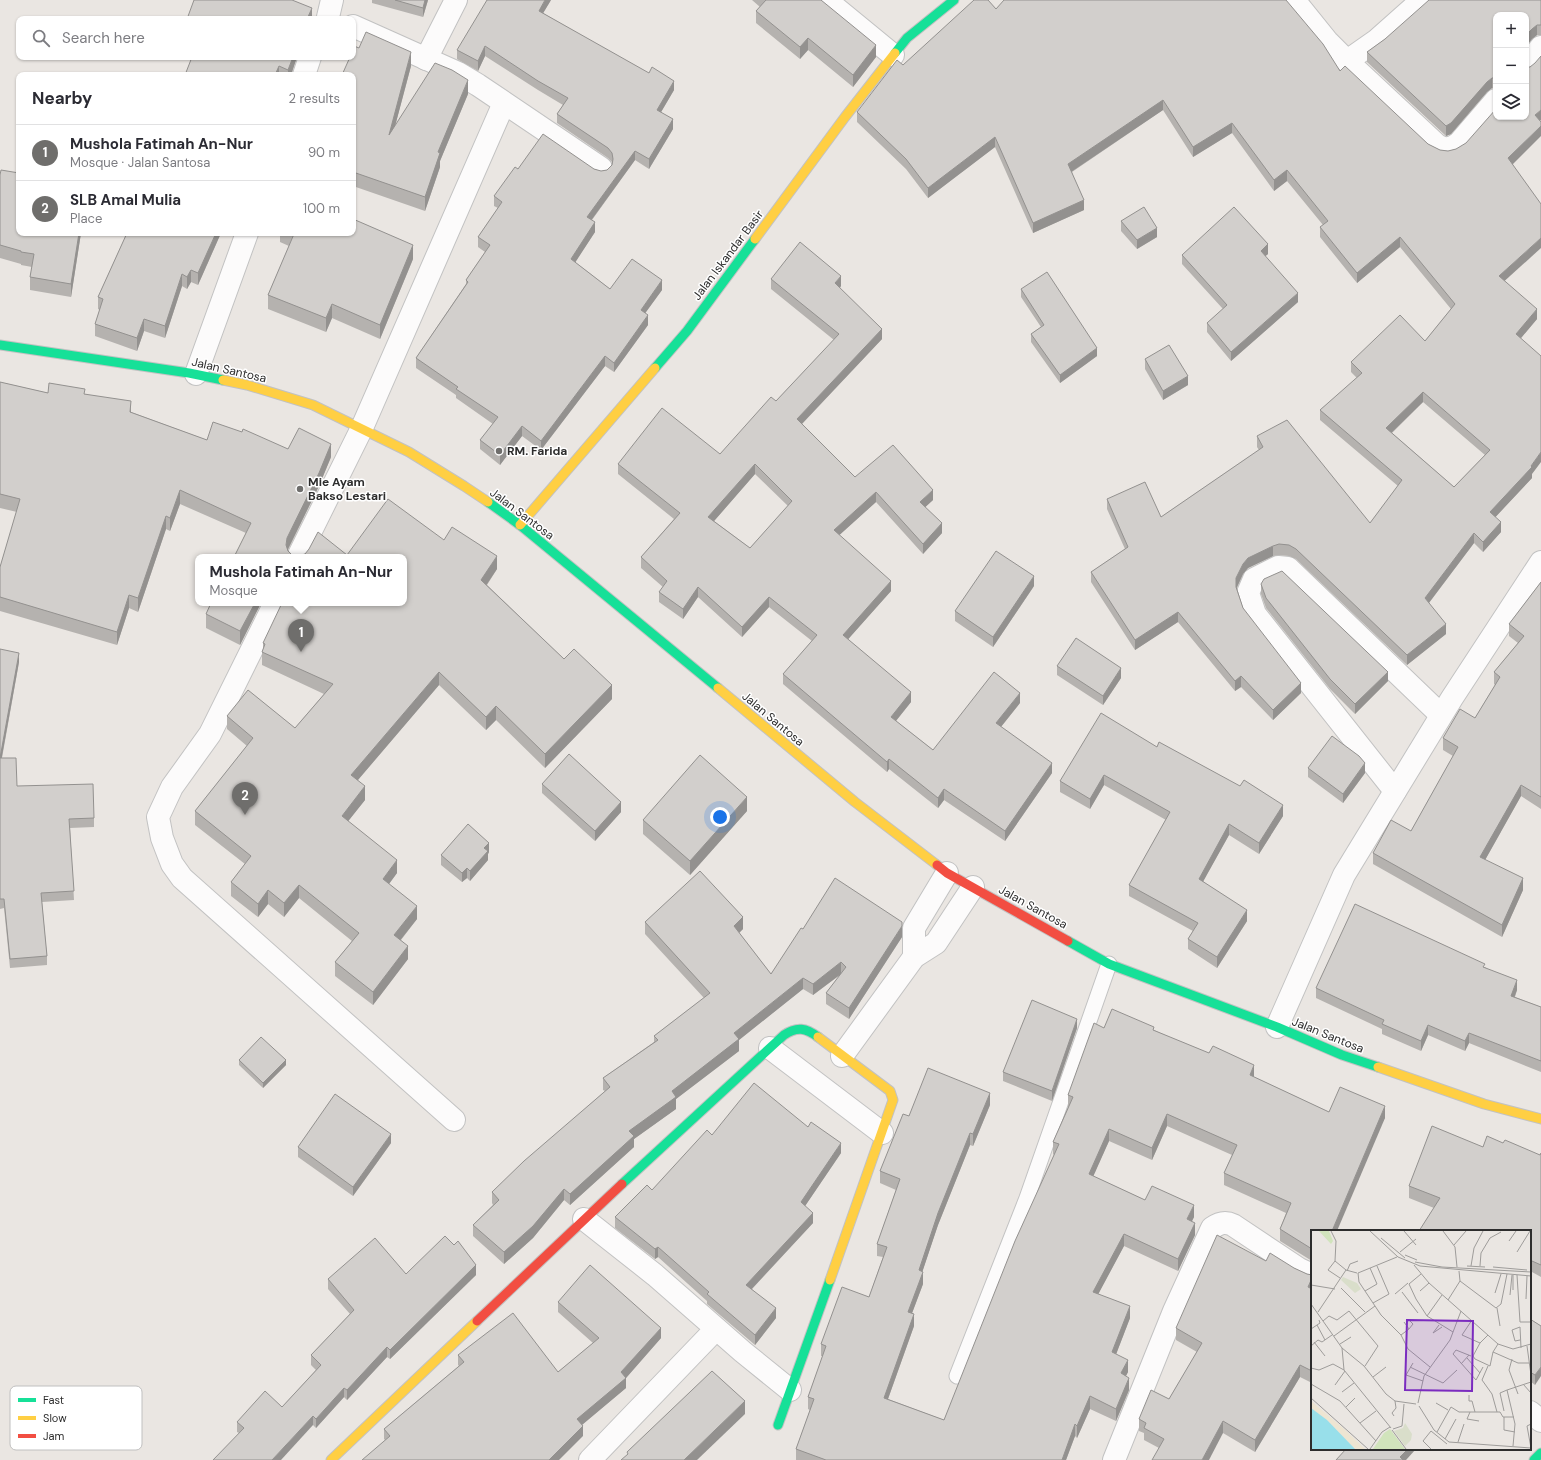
<!DOCTYPE html>
<meta charset="utf-8">
<style>
body{margin:0;font-family:"DM Sans",sans-serif;background:#f7f7f7;color:#2b2b33}
.controls{position:absolute;right:12px;top:12px;display:grid;overflow:hidden;border-radius:8px;box-shadow:0 1px 3px #0004}
.controls button{width:36px;height:36px;display:grid;place-items:center;padding:0;border:0;border-bottom:1px solid #e1e1e2;background:#fff;color:#2b2b33;font:20px sans-serif}
.you{position:absolute;left:720px;top:817px;width:14px;height:14px;margin:-10px;border:3px solid #fff;border-radius:50%;background:#1a73e8;box-shadow:0 0 0 6px #1a73e833}
.badge{display:grid;place-items:center;width:26px;height:26px;border-radius:50%;background:#6f6e6c;color:#fff;font-size:13px;font-weight:700}
.pin{position:absolute;translate:-50% -33px;filter:drop-shadow(0 1px 2px #0008)}
.pin::after{content:'';position:absolute;top:21px;width:14px;height:12px;background:inherit;clip-path:polygon(0 0,100% 0,50% 100%)}
.popup{position:absolute;left:195px;top:554px;width:212px;height:52px;box-sizing:border-box;display:grid;place-content:center;border-radius:8px;background:#fff;filter:drop-shadow(0 1px 3px #0005);font-size:13px;white-space:nowrap;color:#7c7c81}
.popup b{font-size:15px;color:#2b2b33}
.popup::after{content:'';position:absolute;left:50%;top:100%;margin-left:-8px;border:8px solid transparent;border-top-color:#fff}
.list{margin:0;padding:0;list-style:none}
h2{display:flex;justify-content:space-between;align-items:center;height:52px;margin:0;padding:0 16px;font-size:17px}
h2 small{font-size:13px;font-weight:400;color:#7c7c81}
.list li{display:grid;grid-template-columns:26px 1fr auto;gap:12px;align-items:center;box-sizing:border-box;height:56px;padding:0 16px;border-top:1px solid #e1e1e2}
.list b{display:block;font-size:15px;white-space:nowrap}
.list p{margin:0;font-size:13px;white-space:nowrap;color:#7c7c81}
.list em{font-size:13px;font-style:normal;color:#7c7c81}
.icon{flex:none;width:22px;height:22px;fill:none;stroke:currentColor;stroke-width:2;stroke-linecap:round;stroke-linejoin:round}
.map{position:relative;flex:none;width:1541px;height:1460px;overflow:hidden}
.search{position:absolute;background:#fff;box-shadow:0 1px 3px #0004;left:16px;top:16px;width:340px;height:44px;display:flex;align-items:center;gap:10px;box-sizing:border-box;padding:0 14px;border-radius:8px;color:#7c7c81;font-size:15px}
.panel{position:absolute;background:#fff;box-shadow:0 1px 3px #0004;left:16px;top:72px;width:340px;height:164px;border-radius:8px}
.map>svg:first-child{display:block}
</style>
<div class="map">
<svg width="1541" height="1460" viewBox="0 0 1541 1460">
<rect width="100%" height="100%" fill="#eae6e2"/>
<g fill="none" stroke-linecap="round" stroke-linejoin="round">
<g stroke="#c2c2c2" stroke-width="17">
<polyline id="lane" points="957,1376 1027,1198 1109,964"/>
</g>
<g stroke="#c2c2c2" stroke-width="24">
<g id="street">
<polyline points="826,0 893,55"/>
<polyline points="1294,0 1327,41 1347,61 1377,40 1422,0"/>
<polyline points="328,17 332,0"/>
<polyline points="353,26 458,73 478,85 601,168"/>
<polyline points="426,59 456,0"/>
<polyline points="1347,61 1437,145 1445,149 1453,147 1459,143 1496,100"/>
<polyline points="1526,65 1541,47"/>
<polyline points="304,75 310,57"/>
<polyline points="196,374 247,233"/>
<polyline points="298,557 361,430 504,103"/>
<polyline points="275,603 210,734 172,787 158,817 162,838 172,864 182,878 454,1120"/>
<polyline points="1395,791 1255,614 1248,593 1254,579 1278,567 1288,568 1441,715"/>
<polyline points="914,957 914,928 947,873"/>
<polyline points="1277,1027 1344,875 1452,698 1541,562"/>
<polyline points="770,1048 882,1133"/>
<polyline points="842,1056 914,957 936,943 973,887"/>
<polyline points="584,1219 655,1275 743,1352 790,1390"/>
<polyline points="1530,1412 1541,1421"/>
<polyline points="590,1460 716,1329"/>
<path d="M1114,1460L1174,1311L1212,1228C1219,1223 1225,1221 1233,1225L1299,1269L1312,1275"/>
</g>
</g>
<g stroke="#c2c2c2" stroke-width="11">
<g id="fast">
<polyline points="895,53 907,38 954,0"/>
<polyline points="0,345 189,373 223,380"/>
<polyline points="655,368 687,331 755,239"/>
<polyline points="488,502 520,525 718,688"/>
<polyline points="1068,941 1109,964 1277,1027 1342,1055 1378,1067"/>
<path d="M622,1184L784,1035C797,1026 806,1028 818,1037"/>
<polyline points="778,1425 830,1280"/>
<polyline points="1534,1460 1541,1453"/>
</g>
</g>
<g stroke="#c2c2c2" stroke-width="11">
<g id="slow">
<polyline points="755,239 845,117 895,53"/>
<polyline points="223,380 247,385 313,405 409,452 464,486 488,502"/>
<polyline points="520,525 655,368"/>
<polyline points="718,688 855,802 937,865"/>
<polyline points="818,1037 890,1091 893,1100 830,1280"/>
<polyline points="1378,1067 1484,1104 1541,1119"/>
<polyline points="331,1460 477,1321"/>
</g>
</g>
<g stroke="#c2c2c2" stroke-width="11">
<g id="jam">
<polyline points="937,865 947,873 1068,941"/>
<polyline points="477,1321 622,1184"/>
</g>
</g>
<use href="#lane" stroke="#fcfbfb" stroke-width="15"/>
<use href="#street" stroke="#fcfbfb" stroke-width="22"/>
<use href="#fast" stroke="#16e098" stroke-width="9"/>
<use href="#slow" stroke="#ffcf43" stroke-width="9"/>
<use href="#jam" stroke="#f24e42" stroke-width="9"/>
</g>
<g fill="#b5b2af" fill-rule="evenodd">
<polygon points="372,0 428,0 423,17 372,3"/>
<polygon points="551,0 543,13 674,90 661,112 673,129 649,169 635,160 592,220 595,232 575,262 610,289 662,290 645,313 648,325 614,372 605,366 541,450 522,436 500,465 480,449 480,440 493,424 456,398 456,395 416,368 416,358 466,284 466,280 485,252 478,247 478,237 498,208 494,206 494,196 518,169 594,169 601,171 607,170 612,165 612,162 608,158 557,123 557,114 563,105 538,90 485,56 478,71 457,59 457,50"/>
<polygon points="752,0 821,0 876,57 853,87 808,50 800,59 756,23 756,11 760,7"/>
<polygon points="1541,0 1541,35 1537,35 1532,39 1526,46 1526,15 1496,15 1496,88 1492,88 1487,92 1451,134 1446,136 1367,62 1367,52 1385,39"/>
<path d="M996,9L1340,71L1428,144L1440,150L1448,151L1456,149L1540,121L1512,164L1505,281L1537,319L1521,338L1532,478L1495,517L1501,532L1483,552L1474,543L1429,603L1446,634L1407,665L1296,559L1289,556L1279,555L1273,556L1248,568L1243,574L1237,588L1243,608L1301,693L1273,720L1241,687L1235,691L1178,622L1135,650L1091,582V572L1125,549L1107,509V499L1161,517L1259,450L1257,447V436L1370,523L1398,486L1320,420V410L1357,378L1351,372V362L1425,341L1451,309L1400,247L1357,283L1320,237V227L1323,225L1287,181L1274,191L1232,133L1193,157L1163,110L1072,172L1084,210L1033,233L995,147L928,198L906,169L857,122V112L903,65ZM1423,402L1485,455L1454,487L1392,433Z"/>
<polygon points="359,48 411,66 395,126 468,94 440,161 440,167 425,211 353,186 353,75"/>
<polygon points="192,57 297,57 291,75 185,75"/>
<polygon points="0,175 81,233 71,297 30,290 30,277 32,267 21,265 21,264 0,258"/>
<polygon points="1121,221 1157,237 1137,249 1121,231"/>
<polygon points="127,233 221,233 198,285 191,282 187,289 182,286 165,338 144,331 137,351 95,336 95,324 100,310 98,309 98,297"/>
<polygon points="280,233 353,233 413,259 380,339 332,318 326,332 268,309 268,295 289,246 280,242"/>
<polygon points="1268,254 1265,256 1298,302 1231,361 1207,332 1207,323 1223,309 1182,264 1182,255"/>
<path d="M771,279L841,286L840,288L882,339L802,424L855,477L933,500L925,507L942,533L923,554L876,502L839,535L891,591L848,639L911,702L896,721L933,750L1020,703L1001,727L1052,773L1005,841L944,800L938,808L889,769L887,772L783,684V674L812,641L769,607L742,637L698,597L683,619L659,602V592L663,587L641,568V557L674,519L618,474V464L720,454L776,401L834,340L771,289ZM755,474L788,506L750,548L714,521Z"/>
<polygon points="1021,289 1097,356 1060,383 1031,342 1031,334 1041,327 1021,297"/>
<polygon points="1145,359 1188,385 1163,400 1145,369"/>
<polygon points="0,382 48,393 85,394 131,412 207,440 288,449 331,457 319,486 288,550 292,555 298,556 347,555 444,540 497,569 487,585 564,659 612,699 545,768 496,720 486,730 439,685 358,780 365,800 348,821 397,873 389,884 417,919 401,940 408,959 373,1005 335,976 335,962 352,941 299,898 284,917 268,904 258,917 231,896 231,882 245,864 195,825 195,811 247,746 227,729 227,716 295,728 324,694 262,665 262,652 263,649 263,643 404,603 234,557 246,533 180,504 170,531 166,529 138,612 129,608 117,645 0,611 0,567 17,512 0,508"/>
<polygon points="1541,582 1541,809 1521,796 1485,860 1523,890 1502,937 1373,864 1373,853 1411,831 1453,756 1443,750 1443,738 1475,718 1495,685 1494,684 1494,672 1518,643 1509,636 1509,624"/>
<polygon points="1261,584 1388,681 1355,714 1330,689 1266,608 1261,594"/>
<polygon points="1034,586 993,647 955,621 955,611"/>
<polygon points="211,603 261,603 240,645 206,628 206,614"/>
<polygon points="0,649 19,662 2,758 17,786 94,818 94,827 70,828 74,900 42,902 47,956 47,965 10,968 4,908 0,909"/>
<polygon points="1057,666 1121,678 1103,705 1057,675"/>
<polygon points="1157,747 1283,816 1259,854 1229,835 1203,881 1247,921 1217,968 1188,949 1188,939 1193,931 1129,896 1129,885 1166,820 1104,785 1090,809 1060,792 1060,781"/>
<polygon points="1308,768 1365,773 1343,803 1308,777"/>
<polygon points="542,784 621,812 595,841 542,793"/>
<polygon points="747,811 690,875 643,834 643,820"/>
<polygon points="489,852 488,854 488,860 470,881 467,878 462,882 441,865 441,855"/>
<polygon points="645,922 743,929 739,933 771,974 803,929 902,937 849,1019 826,1004 826,993 841,974 813,995 803,989 739,1040 739,1051 676,1099 676,1109 634,1139 634,1147 570,1205 564,1200 533,1238 504,1264 473,1236 473,1225 493,1205 492,1203 492,1192 605,1091 603,1090 603,1078 654,1042 654,1036 704,998 645,934"/>
<polygon points="1485,967 1517,990 1515,997 1541,1007 1541,1072 1469,1043 1465,1051 1428,1035 1421,1051 1382,1034 1382,1029 1316,998 1316,988"/>
<polygon points="1077,1028 1052,1101 1003,1081 1003,1072"/>
<polygon points="1104,1028 1154,1030 1254,1077 1329,1112 1385,1118 1312,1231 1312,1261 1280,1241 1280,1229 1286,1213 1224,1185 1224,1173 1232,1155 1167,1126 1152,1160 1109,1141 1093,1176 1145,1200 1194,1217 1192,1221 1195,1235 1178,1271 1124,1246 1098,1294 1130,1318 1116,1354 1128,1372 1126,1376 1129,1390 1116,1421 1090,1409 1077,1438 1075,1436 1066,1460 796,1460 796,1449 810,1410 808,1409 808,1397 823,1356 821,1356 821,1344 869,1297 883,1257 877,1256 877,1244 896,1190 880,1183 880,1171 909,1116 990,1105 973,1146 970,1145 938,1225 922,1272 923,1284 912,1313 914,1326 888,1399 944,1420 1054,1155 1053,1154 1053,1142 1068,1107 1068,1095"/>
<polygon points="239,1060 286,1065 263,1088 239,1065"/>
<polygon points="808,1127 841,1153 805,1206 813,1223 752,1289 776,1318 755,1345 707,1304 707,1301 658,1257 655,1259 615,1228 615,1217 652,1190 712,1135"/>
<polygon points="391,1143 353,1196 298,1157 298,1147"/>
<polygon points="1503,1143 1540,1155 1541,1153 1541,1277 1532,1272 1530,1231 1434,1208 1409,1198 1409,1186 1483,1147"/>
<polygon points="1266,1261 1294,1268 1307,1274 1312,1275 1312,1383 1300,1377 1255,1452 1223,1433 1159,1448 1144,1440 1144,1433 1139,1431 1139,1419 1169,1399 1197,1352 1176,1340 1176,1328"/>
<polygon points="406,1274 476,1275 390,1359 387,1357 347,1400 344,1397 316,1428 313,1425 239,1433 237,1432 237,1422 282,1407 316,1370 311,1365 311,1355 350,1314 328,1289 328,1279"/>
<polygon points="558,1302 661,1338 626,1378 626,1388 582,1425 583,1436 385,1440 384,1439 384,1429 459,1366 458,1365 458,1355 558,1372 593,1343 558,1312"/>
<polygon points="1530,1319 1541,1326 1535,1385 1530,1381"/>
</g>
<g fill="#93918f">
<polygon points="425,0 428,0 423,17 423,8"/>
<polygon points="545,0 551,0 539,20 539,11"/>
<polygon points="312,8 312,19 307,19"/>
<polygon points="1537,25 1537,35 1532,39 1526,46 1526,35 1532,29"/>
<polygon points="808,38 808,50 800,59 800,47"/>
<polygon points="876,45 876,57 853,87 853,75"/>
<polygon points="485,46 485,56 478,71 478,61"/>
<polygon points="411,52 411,66 389,149 389,135"/>
<polygon points="293,57 297,57 291,75 288,75 288,70"/>
<polygon points="279,66 279,75 275,75"/>
<polygon points="1492,78 1492,88 1487,92 1451,134 1446,136 1446,126 1487,82"/>
<polygon points="468,80 468,94 440,161 440,167 425,211 425,197 438,152"/>
<polygon points="674,81 674,90 657,119 657,110"/>
<polygon points="1163,100 1163,110 1068,174 1068,164"/>
<polygon points="1541,110 1541,120 1535,125 1535,115"/>
<polygon points="673,119 673,129 649,169 649,159"/>
<polygon points="1232,123 1232,133 1193,157 1193,147"/>
<polygon points="1541,126 1541,136 1508,169 1508,158"/>
<polygon points="995,137 995,147 928,198 928,188"/>
<polygon points="635,151 635,160 587,226 587,217"/>
<polygon points="1287,170 1287,181 1274,191 1274,180"/>
<polygon points="1084,200 1084,210 1033,233 1033,223"/>
<polygon points="595,222 595,232 571,269 571,259"/>
<polygon points="1157,228 1157,237 1137,249 1137,240"/>
<polygon points="79,233 81,233 71,297 71,284"/>
<polygon points="216,233 221,233 198,285 198,273"/>
<polygon points="1400,237 1400,247 1357,283 1357,273"/>
<polygon points="1541,238 1541,248 1499,286 1499,276"/>
<polygon points="1268,244 1268,254 1261,260 1261,251"/>
<polygon points="413,245 413,259 380,339 380,325"/>
<polygon points="191,270 191,282 187,289 187,277"/>
<polygon points="182,274 182,286 165,338 165,326"/>
<polygon points="841,276 841,286 835,293 835,283"/>
<polygon points="662,280 662,290 641,319 641,310"/>
<polygon points="1298,293 1298,302 1231,361 1231,352"/>
<polygon points="332,304 332,318 326,332 326,318"/>
<polygon points="1537,309 1537,319 1516,344 1516,334"/>
<polygon points="648,315 648,325 614,372 614,363"/>
<polygon points="144,319 144,331 137,351 137,338"/>
<polygon points="882,329 882,339 797,429 797,419"/>
<polygon points="1097,348 1097,356 1060,383 1060,375"/>
<polygon points="605,356 605,366 541,450 541,441"/>
<polygon points="1188,376 1188,385 1163,400 1163,391"/>
<polygon points="1423,392 1423,402 1386,438 1386,428"/>
<polygon points="131,401 131,414 130,412"/>
<polygon points="522,426 522,436 500,465 500,455"/>
<polygon points="331,444 331,457 319,486 287,551 286,545 287,538"/>
<polygon points="1541,452 1541,462 1532,474 1532,478 1490,523 1490,512 1531,466"/>
<polygon points="755,464 755,474 708,528 708,517"/>
<polygon points="180,490 180,504 170,531 170,518"/>
<polygon points="933,490 933,500 920,512 920,502"/>
<polygon points="876,492 876,502 834,540 834,530"/>
<polygon points="166,516 166,529 138,612 138,598"/>
<polygon points="1501,522 1501,532 1483,552 1483,542"/>
<polygon points="942,523 942,533 923,554 923,544"/>
<polygon points="1474,533 1474,543 1425,608 1425,598"/>
<polygon points="1273,546 1273,556 1248,568 1243,574 1236,589 1236,578 1243,564 1248,558"/>
<polygon points="497,556 497,569 481,593 481,580"/>
<polygon points="1034,576 1034,586 993,647 993,637"/>
<polygon points="891,581 891,591 843,645 843,635"/>
<polygon points="698,587 698,597 683,619 683,609"/>
<polygon points="129,595 129,608 117,645 117,632"/>
<polygon points="769,597 769,607 742,637 742,627"/>
<polygon points="255,603 261,603 240,645 240,631"/>
<polygon points="1178,612 1178,622 1135,650 1135,640"/>
<polygon points="1446,624 1446,634 1407,665 1407,655"/>
<polygon points="19,653 19,662 0,767 0,758"/>
<polygon points="1121,668 1121,678 1103,705 1103,696"/>
<polygon points="439,672 439,685 351,788 351,775"/>
<polygon points="1388,672 1388,681 1355,714 1355,704"/>
<polygon points="1241,676 1241,687 1235,691 1235,681"/>
<polygon points="1301,683 1301,693 1273,720 1273,710"/>
<polygon points="612,685 612,699 545,768 545,754"/>
<polygon points="911,692 911,702 891,727 891,717"/>
<polygon points="1020,693 1020,703 996,733 996,723"/>
<polygon points="496,706 496,720 486,730 486,717"/>
<polygon points="889,759 889,769 887,772 887,762"/>
<polygon points="1052,763 1052,773 1005,841 1005,831"/>
<polygon points="1365,763 1365,773 1343,803 1343,794"/>
<polygon points="1104,775 1104,785 1090,809 1090,799"/>
<polygon points="1521,785 1521,796 1480,869 1480,857"/>
<polygon points="365,786 365,800 342,829 342,816"/>
<polygon points="944,789 944,800 938,808 938,798"/>
<polygon points="747,797 747,811 690,875 690,861"/>
<polygon points="621,802 621,812 595,841 595,831"/>
<polygon points="1283,805 1283,816 1259,854 1259,843"/>
<polygon points="1229,824 1229,835 1199,889 1199,879"/>
<polygon points="489,843 489,852 488,854 488,860 470,881 470,871 484,848"/>
<polygon points="397,860 397,873 383,892 383,879"/>
<polygon points="467,868 467,878 462,882 462,873"/>
<polygon points="1523,878 1523,890 1502,937 1502,925"/>
<polygon points="299,885 299,898 284,917 284,903"/>
<polygon points="268,890 268,904 258,917 258,904"/>
<polygon points="417,906 417,919 394,948 394,935"/>
<polygon points="1247,910 1247,921 1217,968 1217,957"/>
<polygon points="743,917 743,929 734,938 734,926"/>
<polygon points="902,926 902,937 849,1019 849,1008"/>
<polygon points="408,946 408,959 373,1005 373,992"/>
<polygon points="841,962 841,974 813,995 813,984"/>
<polygon points="803,978 803,989 739,1040 739,1051 676,1099 676,1109 634,1139 634,1147 570,1205 570,1194 629,1131 734,1033"/>
<polygon points="1517,980 1517,990 1511,1006 1511,996"/>
<polygon points="1077,1019 1077,1028 1052,1101 1052,1091"/>
<polygon points="1428,1025 1428,1035 1421,1051 1421,1041"/>
<polygon points="1469,1033 1469,1043 1465,1051 1465,1041"/>
<polygon points="286,1060 286,1065 263,1088 263,1083"/>
<polygon points="1254,1065 1254,1077 1250,1087 1250,1075"/>
<polygon points="990,1093 990,1105 973,1146 973,1134"/>
<polygon points="1385,1106 1385,1118 1337,1231 1332,1231"/>
<polygon points="1167,1114 1167,1126 1152,1160 1152,1148"/>
<polygon points="1109,1129 1109,1141 1089,1186 1089,1174"/>
<polygon points="970,1133 970,1145 938,1225 919,1282 919,1270 938,1213"/>
<polygon points="391,1134 391,1143 353,1196 353,1187"/>
<polygon points="841,1143 841,1153 801,1212 801,1202"/>
<polygon points="564,1189 564,1200 533,1238 504,1264 504,1252"/>
<polygon points="1194,1205 1194,1217 1187,1231 1187,1219"/>
<polygon points="813,1213 813,1223 746,1295 746,1285"/>
<polygon points="1195,1223 1195,1235 1178,1271 1178,1259"/>
<polygon points="1124,1234 1124,1246 1093,1304 1093,1292"/>
<polygon points="658,1247 658,1257 655,1259 655,1249"/>
<polygon points="1532,1261 1532,1272 1530,1276 1530,1264"/>
<polygon points="476,1265 476,1275 390,1359 390,1350"/>
<polygon points="923,1272 923,1284 908,1324 908,1312"/>
<polygon points="1312,1278 1312,1290 1308,1287"/>
<polygon points="1130,1306 1130,1318 1112,1365 1112,1352"/>
<polygon points="776,1308 776,1318 755,1345 755,1335"/>
<polygon points="914,1314 914,1326 884,1410 884,1398"/>
<polygon points="661,1328 661,1338 626,1378 626,1388 577,1429 577,1419 621,1372"/>
<polygon points="387,1347 387,1357 347,1400 347,1390"/>
<polygon points="1128,1360 1128,1372 1121,1385 1121,1373"/>
<polygon points="1300,1365 1300,1377 1255,1452 1255,1440"/>
<polygon points="1541,1367 1541,1376 1535,1385 1535,1375"/>
<polygon points="1129,1378 1129,1390 1116,1421 1116,1409"/>
<polygon points="344,1388 344,1397 316,1428 316,1419"/>
<polygon points="1090,1396 1090,1409 1077,1438 1077,1426"/>
<polygon points="745,1401 745,1414 697,1460 684,1460"/>
<polygon points="313,1416 313,1425 281,1460 272,1460"/>
<polygon points="1223,1421 1223,1433 1209,1460 1202,1460"/>
<polygon points="1075,1424 1075,1436 1066,1460 1062,1460"/>
<polygon points="583,1426 583,1436 559,1460 549,1460"/>
<polygon points="1408,1449 1416,1449 1406,1460 1400,1460 1400,1457"/>
</g>
<g fill="#d2cfcc" stroke="#93918f" fill-rule="evenodd">
<polygon points="194,0 292,0 312,8 307,19 187,19"/>
<polygon points="395,0 425,0 423,8"/>
<polygon points="487,0 545,0 539,11 649,73 652,67 674,81 657,110 673,119 649,159 635,151 587,217 595,222 571,259 610,289 632,259 662,280 641,310 648,315 614,363 605,356 541,441 522,426 500,455 480,440 498,417 456,389 458,387 416,358 468,282 466,280 490,245 478,237 502,202 494,196 515,167 518,169 543,134 594,169 601,171 607,170 612,165 613,159 612,153 608,148 557,114 568,98 538,81 485,46 478,61 457,50"/>
<polygon points="766,0 821,0 876,45 853,75 808,38 800,47 756,11"/>
<path d="M974,0H988L996,9L1004,0H1286L1323,44L1340,71L1345,66L1428,144L1440,150L1448,151L1456,149L1466,143L1496,109V117H1526V67H1530L1535,63L1541,56V110L1535,115L1541,122V126L1508,158L1541,204V238L1499,276L1537,309L1516,334L1541,356V452L1531,466L1532,467L1490,512L1501,522L1483,542L1474,533L1425,598L1446,624L1407,655L1296,549L1289,545L1279,544L1273,546L1248,558L1243,564L1236,578V587L1243,608L1301,683L1273,710L1241,676L1235,681L1178,612L1135,640L1091,572L1128,547L1107,499L1145,482L1161,517L1263,447L1257,436L1287,420L1370,523L1402,480L1320,410L1362,373L1351,362L1400,315L1425,341L1455,304L1400,237L1357,273L1320,227L1328,221L1287,170L1274,180L1232,123L1193,147L1163,100L1068,164L1084,200L1033,223L995,137L928,188L906,159L857,112L897,60L903,65ZM1423,392L1490,450L1454,487L1386,428Z"/>
<polygon points="1429,0 1541,0 1541,25 1537,25 1532,29 1526,35 1526,15 1496,15 1496,78 1492,78 1487,82 1451,123 1446,126 1367,52 1385,39"/>
<polygon points="366,32 411,52 389,135 435,63 452,70 468,80 438,152 440,153 425,197 353,172 353,75 342,75 350,57 353,57 353,49 354,46 359,48"/>
<polygon points="192,57 293,57 288,70 279,66 275,75 185,75"/>
<polygon points="1,170 19,173 19,233 79,233 71,284 30,277 34,254 21,252 21,251 0,245 0,175"/>
<polygon points="1144,207 1157,228 1137,240 1121,221"/>
<polygon points="1234,207 1268,244 1261,251 1298,293 1231,352 1207,323 1227,305 1182,255"/>
<polygon points="353,219 413,245 380,325 332,304 326,318 268,295 294,234 292,233 353,233"/>
<polygon points="127,233 216,233 198,273 191,270 187,277 182,274 165,326 144,319 137,338 95,324 103,299 98,297"/>
<path d="M800,242L841,276L835,283L882,329L797,419L855,477L893,445L933,490L920,502L942,523L923,544L876,492L834,530L891,581L843,635L911,692L891,717L933,750L994,672L1020,693L996,723L1052,763L1005,831L944,789L938,798L889,759L887,762L783,674L817,635L769,597L742,627L698,587L683,609L659,592L667,581L641,557L680,513L618,464L662,408L720,454L771,397L776,401L839,334L771,279ZM755,464L792,501L750,548L708,517Z"/>
<polygon points="1047,272 1097,348 1060,375 1031,334 1044,325 1021,289"/>
<polygon points="1169,345 1188,376 1163,391 1145,359"/>
<polygon points="0,382 48,393 49,383 85,389 84,394 131,401 130,412 207,440 213,422 242,432 243,429 288,449 299,428 331,444 319,473 287,538 286,545 288,551 292,555 298,556 305,554 309,549 318,532 347,555 388,499 444,540 452,527 497,556 481,580 564,659 574,649 612,685 545,754 496,706 486,717 439,672 351,775 365,786 342,816 397,860 383,879 417,906 394,935 408,946 373,992 335,962 359,933 299,885 284,903 268,890 258,904 231,882 251,856 195,811 253,738 227,716 248,690 295,728 333,684 262,652 265,644 263,643 282,603 404,603 404,557 234,557 251,523 180,490 170,518 166,516 138,598 129,595 117,632 0,597 0,567 20,499 0,494"/>
<polygon points="996,551 1034,576 993,637 955,611"/>
<polygon points="1282,571 1388,672 1355,704 1330,679 1266,598 1261,584 1264,579"/>
<polygon points="1541,582 1541,797 1521,785 1480,857 1523,878 1502,925 1373,853 1391,820 1411,831 1458,747 1443,738 1460,709 1475,718 1500,677 1494,672 1524,636 1509,624"/>
<polygon points="211,603 255,603 240,631 206,614"/>
<polygon points="1076,638 1121,668 1103,696 1057,666"/>
<polygon points="0,649 19,653 0,758 16,758 17,786 93,784 94,818 69,819 74,891 41,893 47,956 10,959 4,899 0,899"/>
<polygon points="1101,713 1157,747 1159,742 1240,786 1244,780 1283,805 1259,843 1229,824 1199,879 1247,910 1217,957 1188,939 1198,923 1129,885 1170,812 1104,775 1090,799 1060,781"/>
<polygon points="1332,736 1359,756 1365,763 1343,794 1308,768"/>
<polygon points="569,754 621,802 595,831 542,784"/>
<polygon points="700,755 747,797 690,861 643,820"/>
<polygon points="468,824 489,843 484,848 488,851 470,871 467,868 462,873 441,855"/>
<polygon points="700,871 743,917 734,926 771,974 801,928 803,929 835,878 902,922 902,926 849,1008 826,993 846,967 841,962 813,984 803,978 734,1033 739,1039 672,1091 676,1097 629,1131 634,1136 570,1194 564,1189 533,1226 504,1252 473,1225 499,1200 492,1192 524,1161 610,1087 603,1078 658,1040 654,1036 710,993 645,922"/>
<polygon points="1355,904 1485,964 1483,967 1517,980 1511,996 1541,1007 1541,1061 1469,1033 1465,1041 1428,1025 1421,1041 1382,1024 1384,1020 1316,988"/>
<polygon points="1032,1000 1077,1019 1052,1091 1003,1072"/>
<polygon points="1112,1009 1154,1027 1153,1030 1209,1053 1213,1046 1254,1065 1250,1075 1329,1112 1340,1087 1385,1106 1332,1231 1312,1231 1312,1249 1280,1229 1291,1203 1224,1173 1237,1145 1167,1114 1152,1148 1109,1129 1089,1174 1145,1200 1152,1186 1194,1205 1187,1219 1195,1223 1178,1259 1124,1234 1093,1292 1130,1306 1112,1352 1128,1360 1121,1373 1129,1378 1116,1409 1090,1396 1077,1426 1075,1424 1062,1460 826,1460 796,1449 814,1399 808,1397 826,1346 821,1344 842,1287 869,1297 887,1247 877,1244 900,1179 880,1171 903,1114 909,1116 928,1068 990,1093 973,1134 970,1133 938,1213 919,1270 923,1272 908,1312 914,1314 884,1398 944,1420 1015,1241 1059,1144 1053,1142 1073,1097 1068,1095 1094,1023 1104,1028"/>
<polygon points="261,1037 286,1060 263,1083 239,1060"/>
<polygon points="754,1083 808,1127 811,1122 841,1143 801,1202 813,1213 746,1285 776,1308 755,1335 707,1294 709,1292 658,1247 655,1249 615,1217 647,1185 652,1190 707,1130 712,1135"/>
<polygon points="335,1094 391,1134 353,1187 298,1147"/>
<polygon points="1432,1126 1483,1147 1487,1136 1503,1143 1505,1140 1540,1155 1541,1153 1541,1265 1532,1261 1530,1264 1530,1231 1419,1231 1440,1198 1409,1186"/>
<polygon points="1217,1235 1266,1261 1270,1253 1294,1268 1307,1274 1312,1275 1312,1278 1308,1287 1312,1289 1312,1371 1300,1365 1255,1440 1223,1421 1202,1460 1152,1460 1164,1439 1144,1428 1146,1423 1139,1419 1151,1390 1169,1399 1202,1343 1176,1328"/>
<polygon points="445,1236 454,1245 458,1241 476,1265 390,1350 387,1347 347,1390 344,1388 316,1419 313,1416 272,1460 213,1460 244,1428 237,1422 265,1391 282,1407 321,1365 311,1355 354,1310 328,1279 375,1238 406,1274"/>
<polygon points="590,1265 661,1328 621,1372 626,1378 577,1419 583,1426 549,1460 362,1460 390,1436 384,1429 464,1362 458,1355 513,1313 558,1372 599,1338 558,1302"/>
<polygon points="1530,1319 1541,1326 1541,1367 1535,1375 1530,1372"/>
<polygon points="712,1371 745,1401 684,1460 621,1460 628,1454 627,1452"/>
<polygon points="1346,1449 1408,1449 1400,1457 1403,1460 1336,1460"/>
</g>
<g fill="#6f6e6c" stroke="#fff" stroke-width="1.5">
<circle cx="499" cy="451" r="4"/>
<circle cx="300" cy="489" r="4"/>
</g>
<g text-anchor="middle" dominant-baseline="central" stroke-width="3" stroke-linejoin="round" paint-order="stroke">
<g font-size="12" fill="#2d2d2d" stroke="#fff">
<text transform="translate(728 255) rotate(-53)">Jalan Iskandar Basir</text>
<text transform="translate(229 370) rotate(13)">Jalan Santosa</text>
<text transform="translate(522 514) rotate(37)">Jalan Santosa</text>
<text transform="translate(773 719) rotate(40)">Jalan Santosa</text>
<text transform="translate(1033 907) rotate(29)">Jalan Santosa</text>
<text transform="translate(1328 1035) rotate(22)">Jalan Santosa</text>
</g>
<g font-size="12" font-weight="bold" fill="#2d2d2d" stroke="#fff" text-anchor="start">
<text x="507" y="451">RM. Farida</text>
<text x="308" y="482">Mie Ayam<tspan x="308" dy="14">Bakso Lestari</tspan></text>
</g>
</g>
<g transform="translate(1311 1230)">
<rect width="220" height="220" fill="#eae6e2"/>
<path d="M8,1H18L22,11L20,14ZM79,199L94,219H62L73,203Z" fill="#d1e4bc"/>
<path d="M0,171L32,198L54,219H44L16,190L0,178Z" fill="#eee5d2"/>
<path d="M32,47L46,53L50,59L44,63L30,50ZM94,193L101,204L100,210L94,216L83,201L92,198Z" fill="#d9deca"/>
<path d="M0,178L16,190L44,219H0Z" fill="#98dfea"/>
<path fill="none" stroke="#9e9c9a" stroke-width="1" d="M20,1L25,11L24,31L35,40L46,43M59,1L87,27L109,36L220,46M93,1L105,15M132,1L144,17L146,37M70,8L94,28M198,11L205,1M143,15L155,1M89,22L105,9M206,22L219,1M94,25L106,30M24,31L17,40L29,48M104,32L131,37L220,42M103,35L118,53L187,114L202,119L220,114M156,36L174,37M160,36L163,18L172,1M169,36L170,23L179,8L190,2M182,37L216,40M36,41L39,34L47,31M148,41L149,51L185,78L190,74L196,44M47,43L48,52L70,85L90,105L97,119L119,137M47,43L86,27M110,44L98,54L105,69L116,86L142,102M206,45L209,92H220M0,55L24,59M30,58L54,82M202,60V45M54,61L66,54L59,38M109,61L118,53M91,62L107,83M184,63L190,44M84,64L97,53M199,65L201,45M215,69L216,46M137,70L149,51M62,73L78,64L66,36M0,74L31,118L53,136L75,164L84,171L105,174M186,78L189,96M7,82L35,40M116,86L131,65M97,89L102,94L98,99M161,90L151,105L169,113M12,91L18,86L26,90L38,81L67,116L54,136M6,95L14,110M128,95L122,103L131,97M0,99L9,93L8,90M90,105L98,99L93,92M177,105L169,113L162,126L164,129L179,136L182,122L187,114M23,106L64,76M209,110L204,111L201,100L209,97L210,118M3,112L14,126M29,114L40,107M0,116L7,110L11,112L21,105M216,116L220,145M31,118L33,140M182,122L207,133H218M160,126L145,120L142,124L165,150L172,137M156,128L169,143M201,129L198,140L207,164M102,133L95,145L112,151M150,134L158,125M177,136L171,150L181,164L186,182M99,137L132,153L146,140M0,138L8,140L22,134L33,140L80,198M62,147L75,137M0,154L29,171L65,211M212,154L220,163M24,155L34,141M31,162L43,153M158,165V171H161L164,182M0,168L57,219M107,173L113,146L139,110L150,81M125,173L137,180M108,176L123,200L138,212L220,218M35,177L44,168M193,181L189,163L196,160M159,182L156,189L168,191M83,186L81,183L85,178L84,171M193,187V200L204,202M49,193L65,181M220,194L216,196L220,218M82,199L91,196L93,174M81,200L95,219M126,202L140,177L148,182H189L192,187H203M134,209L145,189M147,212L153,194M202,216L204,194L196,160L220,152M59,219L71,202L79,197M120,219L112,211L120,201L136,214"/>
<path fill="#7b2cbf" fill-opacity="0.15" stroke="#7b2cbf" stroke-width="2" d="M96,90L162,91L161,161L94,160Z"/>
<rect width="220" height="220" fill="none" stroke="#2d2d2d" stroke-width="2"/>
</g>
<rect x="10" y="1386" width="132" height="64" rx="6" fill="#fff" stroke="#c0c0c0" stroke-width="1"/>
<rect x="18" y="1398" width="18" height="4" fill="#16e098"/>
<rect x="18" y="1416" width="18" height="4" fill="#ffcf43"/>
<rect x="18" y="1434" width="18" height="4" fill="#f24e42"/>
<g font-size="11" fill="#2d2d2d">
<text x="43" y="1404">Fast</text>
<text x="43" y="1422">Slow</text>
<text x="43" y="1440">Jam</text>
</g>
</svg>
<div class="controls">
<button>+</button>
<button>−</button>
<button><svg class="icon" aria-label="layers" viewBox="0 0 24 24"><path d="M12 4l9 5-9 5-9-5zM3 14l9 5 9-5"/></svg></button>
</div>
<div class="you"></div>
<div class="pin badge" style="left:301px;top:652px">1</div>
<div class="popup"><b>Mushola Fatimah An-Nur</b>Mosque</div>
<div class="pin badge" style="left:245px;top:815px">2</div>
<div class="search"><svg class="icon" aria-label="search" viewBox="0 0 24 24"><circle cx="10" cy="10" r="6"/><path d="M15 15l6 6"/></svg>Search here</div>
<section class="panel">
<h2>Nearby<small>2 results</small></h2>
<ul class="list">
<li><span class="badge">1</span><div><b>Mushola Fatimah An-Nur</b><p>Mosque · Jalan Santosa</p></div><em>90 m</em></li>
<li><span class="badge">2</span><div><b>SLB Amal Mulia</b><p>Place</p></div><em>100 m</em></li>
</ul>
</section>
</div>
